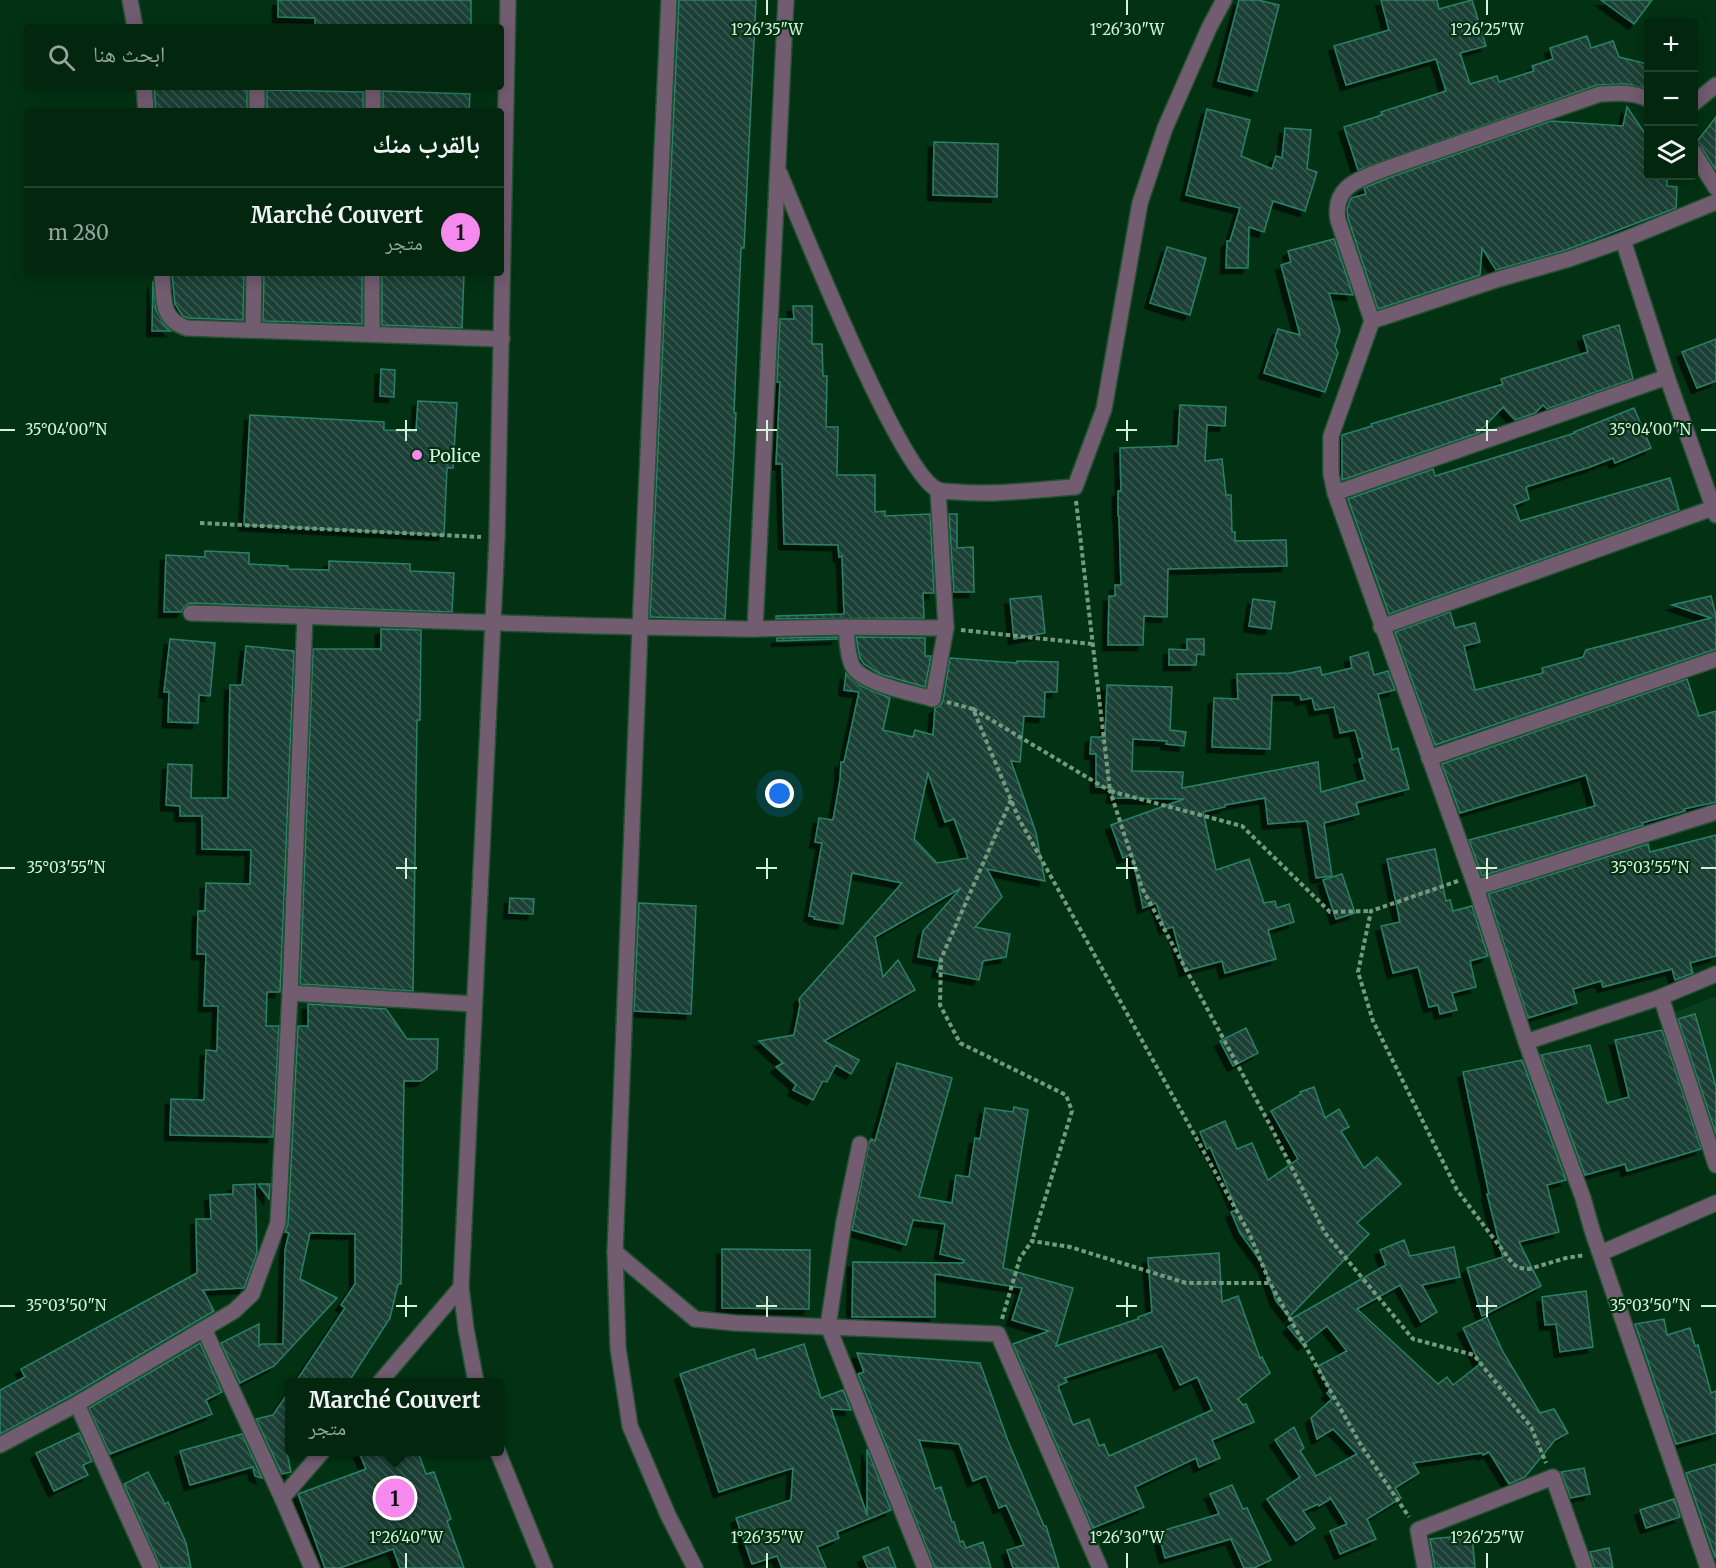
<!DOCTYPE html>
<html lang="ar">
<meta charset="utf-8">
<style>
body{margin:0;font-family:Merriweather,"Noto Naskh Arabic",serif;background:#10321c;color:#f1f3f6;direction:rtl}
.controls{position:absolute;right:18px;top:18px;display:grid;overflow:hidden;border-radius:6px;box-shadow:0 3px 15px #0003}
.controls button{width:54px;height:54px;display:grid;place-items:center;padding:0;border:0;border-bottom:2px solid #23432e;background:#02260e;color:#f1f3f6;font:30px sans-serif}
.you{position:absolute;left:780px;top:794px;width:21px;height:21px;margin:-15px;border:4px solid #fff;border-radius:50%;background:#1a73e8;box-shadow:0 0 0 9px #1a73e833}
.badge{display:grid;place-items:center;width:39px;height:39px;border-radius:50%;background:#f689ed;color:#111;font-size:20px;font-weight:700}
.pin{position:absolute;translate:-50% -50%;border:3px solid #fff;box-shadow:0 2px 6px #0006}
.popup{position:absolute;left:285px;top:1378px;width:219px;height:78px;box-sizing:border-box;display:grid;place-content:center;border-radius:6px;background:#02260e;filter:drop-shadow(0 2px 4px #0005);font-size:20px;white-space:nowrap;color:#96a59e}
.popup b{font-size:22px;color:#f1f3f6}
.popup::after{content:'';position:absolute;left:50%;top:100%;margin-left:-12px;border:12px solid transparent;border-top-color:#02260e}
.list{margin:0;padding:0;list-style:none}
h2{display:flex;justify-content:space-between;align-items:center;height:78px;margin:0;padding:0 24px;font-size:26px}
h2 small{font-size:20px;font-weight:400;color:#96a59e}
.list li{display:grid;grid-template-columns:39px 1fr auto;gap:18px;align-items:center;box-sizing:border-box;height:90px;padding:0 24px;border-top:2px solid #23432e}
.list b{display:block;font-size:22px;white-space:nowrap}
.list p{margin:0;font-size:20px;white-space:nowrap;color:#96a59e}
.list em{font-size:20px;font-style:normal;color:#96a59e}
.icon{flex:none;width:33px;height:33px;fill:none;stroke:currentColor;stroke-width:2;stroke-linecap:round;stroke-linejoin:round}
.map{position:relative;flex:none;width:1716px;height:1568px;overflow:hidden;direction:ltr}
.search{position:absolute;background:#02260e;box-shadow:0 3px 15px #0003;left:24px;top:24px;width:480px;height:66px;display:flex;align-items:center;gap:15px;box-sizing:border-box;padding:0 21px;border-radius:6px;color:#96a59e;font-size:22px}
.panel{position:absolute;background:#02260e;box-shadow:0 3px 15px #0003;left:24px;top:108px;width:480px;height:168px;border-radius:6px;direction:rtl}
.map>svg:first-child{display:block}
</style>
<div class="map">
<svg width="1716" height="1568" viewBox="0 0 1716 1568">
<defs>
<pattern id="building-back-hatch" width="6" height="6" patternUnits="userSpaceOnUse" patternTransform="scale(1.5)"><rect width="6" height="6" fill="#1a4034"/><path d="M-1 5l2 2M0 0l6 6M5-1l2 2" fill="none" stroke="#3a5c51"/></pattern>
<filter id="shadow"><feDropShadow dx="-5.5" dy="5.5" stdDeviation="0" flood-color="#0009"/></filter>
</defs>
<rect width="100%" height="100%" fill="#023213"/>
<polygon fill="#073f1c" points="1716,996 1716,1141 1673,1013"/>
<g fill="url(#building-back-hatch)" stroke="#298168" stroke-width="1.5" fill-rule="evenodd" filter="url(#shadow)">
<polygon points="278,0 471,0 471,27 315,27 315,18 278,17"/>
<polygon points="679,0 756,0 744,248 741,248 734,413 736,413 725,619 650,617"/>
<polygon points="1239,0 1258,0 1279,5 1257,91 1218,81"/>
<polygon points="1381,0 1437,0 1439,9 1472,0 1486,46 1460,53 1470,84 1497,76 1499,82 1534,71 1532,66 1553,59 1550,48 1587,36 1591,48 1613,41 1619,57 1648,64 1648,89 1626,84 1597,85 1358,170 1344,127 1382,115 1381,112 1446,91 1436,59 1346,85 1334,46 1389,30"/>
<polygon points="1601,0 1652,0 1634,24"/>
<polygon points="154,87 236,87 236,89 247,90 247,111 156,111"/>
<polygon points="267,90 363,92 363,111 267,111"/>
<polygon points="383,91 470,94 469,111 383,111"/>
<polygon points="1627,107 1648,138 1648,176 1667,176 1667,186 1677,187 1676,208 1566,250 1496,270 1482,248 1480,275 1378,309 1348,218 1347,209 1351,198 1366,194 1364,188 1388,178 1551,121 1623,126"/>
<polygon points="1207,109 1250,120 1241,156 1272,169 1276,156 1282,158 1285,128 1311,130 1307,169 1317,172 1305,211 1273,201 1264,232 1249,227 1248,268 1226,268 1227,241 1230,241 1240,208 1186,195"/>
<polygon points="1716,117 1716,170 1702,148 1695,144"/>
<polygon points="934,142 998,144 997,197 933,195"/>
<polygon points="1334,239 1353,295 1329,293 1340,331 1335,346 1338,353 1325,392 1264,373 1278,329 1300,335 1281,265 1291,262 1288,251"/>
<polygon points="1167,247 1206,258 1190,315 1150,303"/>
<polygon points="172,273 244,273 243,320 189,318 183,316 175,304"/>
<polygon points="264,273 362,273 362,324 263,321"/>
<polygon points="382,273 464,273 462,328 382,325"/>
<polygon points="153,281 156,310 164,325 171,331 152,331"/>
<polygon points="793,306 812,306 812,344 822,344 823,376 827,376 826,427 838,427 837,475 875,475 875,512 885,511 885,516 930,514 934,593 923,593 924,618 776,619 776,616 844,614 842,556 839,557 838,545 784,544 782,464 776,464 780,382 777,382 780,319 794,319"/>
<polygon points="1619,325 1633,379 1547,409 1543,405 1535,413 1515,420 1503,407 1478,433 1342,480 1342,435 1372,426 1371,424 1503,384 1501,379 1588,352 1583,336"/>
<polygon points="1716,339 1716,381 1697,388 1682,352"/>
<polygon points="381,369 395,370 394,397 380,396"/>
<polygon points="418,401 457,403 453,468 447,468 444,535 244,525 250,415 384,422 384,430 416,431"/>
<polygon points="1180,405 1226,407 1225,426 1207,425 1205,461 1222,459 1226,495 1231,495 1232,532 1235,532 1235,541 1286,540 1287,566 1168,569 1167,617 1144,616 1143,645 1108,645 1109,596 1115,596 1115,585 1121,585 1119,517 1118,516 1118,491 1121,491 1120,448 1178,446"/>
<polygon points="1634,408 1651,448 1615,463 1613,458 1590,467 1526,487 1529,499 1514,505 1520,521 1670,478 1679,510 1389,614 1348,499 1433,469 1435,476 1575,433 1574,432"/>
<polygon points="949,514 957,514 957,548 973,547 974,592 954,592"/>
<polygon points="205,551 249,553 249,564 288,566 288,569 329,570 329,561 410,564 410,571 454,573 452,612 191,603 186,605 181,612 164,612 166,555 205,557"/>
<polygon points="1041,596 1045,633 1014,639 1010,599"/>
<polygon points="1711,596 1716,616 1716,649 1435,745 1395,632 1450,612 1455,628 1475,623 1480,642 1464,646 1475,690 1543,673 1542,668 1583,657 1586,650 1711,618 1672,605"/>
<polygon points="1253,599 1275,602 1271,629 1249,626"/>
<polygon points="381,629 421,630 420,720 417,720 413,991 300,984 313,649 381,649"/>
<polygon points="837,637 837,639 777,641 777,638"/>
<polygon points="856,637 925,638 925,656 931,656 925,687 880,674 864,664 860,658"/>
<polygon points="170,639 215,643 210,696 199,695 198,723 168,722 169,692 164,692"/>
<polygon points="1187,639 1204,639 1204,655 1197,654 1196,665 1169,665 1169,649 1187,650"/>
<polygon points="246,646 294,651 280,992 267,992 266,1026 279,1026 273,1137 170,1135 171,1099 204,1100 206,1050 217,1051 218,1006 204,1006 206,954 197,954 198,911 205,911 206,883 250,884 251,850 202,849 202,816 180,816 180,806 166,805 168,764 192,765 191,798 228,798 230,685 242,685"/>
<polygon points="1368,652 1374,675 1388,671 1395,690 1378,694 1392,750 1398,748 1409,789 1356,803 1359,814 1324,823 1332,876 1316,878 1307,821 1268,824 1265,798 1225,805 1225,807 1203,812 1216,870 1249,859 1264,903 1275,901 1277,908 1289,904 1294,922 1268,930 1276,959 1225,973 1222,961 1185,971 1173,927 1165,929 1156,903 1143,908 1132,854 1123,858 1111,825 1184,799 1112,798 1113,788 1096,787 1096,754 1090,754 1091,737 1105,737 1107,685 1172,687 1170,730 1186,732 1184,746 1166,744 1167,741 1133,739 1132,771 1183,772 1182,788 1318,762 1321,792 1365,780 1359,759 1363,758 1355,730 1340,733 1334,707 1315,710 1312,698 1301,700 1300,695 1272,695 1270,749 1212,747 1214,698 1238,699 1237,674 1290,673 1320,667 1322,675 1352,668 1350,657"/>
<path d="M950,658L1017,663V661L1058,662L1057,692H1045L1044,717L1024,716L1020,762L1011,761L1036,833L1045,881L987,869L1002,897L975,927L1010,934L1006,957L983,961L979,980L937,972L940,961L918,957L923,931L961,888L875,937L883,977L898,960L915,990L824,1041L859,1060L851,1074L836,1065L827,1082L823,1081L813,1100L793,1090L796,1085L776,1067L783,1063L759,1041L794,1035L800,1005L799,999L902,883L852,873L843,924L814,919L815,917L809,916L822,843L815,842L819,818L833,820L840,780L841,762H844L859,692L844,690L846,673L861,686L890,698L883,730L913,737L915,730L933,735L935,708L940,706L943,701ZM928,773L945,822L954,819L968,858L937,863L914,839Z"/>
<polygon points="1687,679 1699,716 1716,711 1716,802 1684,809 1685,811 1642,823 1643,825 1482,876 1469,840 1595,806 1586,775 1460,813 1442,764"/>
<polygon points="1716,835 1716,956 1690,963 1693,973 1675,980 1672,969 1603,987 1601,981 1573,989 1577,1003 1528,1018 1488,894 1648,844 1650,852"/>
<polygon points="1435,849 1446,901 1450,900 1453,911 1472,906 1488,956 1470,961 1476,987 1452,993 1457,1010 1440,1014 1438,1005 1429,1007 1418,967 1393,973 1381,926 1400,922 1387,859"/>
<polygon points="1342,874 1355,913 1336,919 1323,880"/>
<polygon points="510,898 534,899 533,914 509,913"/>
<polygon points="639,903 696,906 691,1014 634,1011"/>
<polygon points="308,1004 386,1009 407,1039 438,1039 437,1069 421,1081 404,1081 401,1284 398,1284 390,1318 348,1383 295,1383 345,1308 341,1305 355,1284 355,1234 310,1233 300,1279 337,1298 274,1366 240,1383 221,1343 259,1324 259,1346 262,1344 283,1344 285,1250 289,1233 285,1232 288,1224 298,1026 308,1026"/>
<polygon points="1695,1014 1716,1087 1716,1134 1678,1019"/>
<polygon points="1246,1028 1258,1053 1233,1066 1220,1041"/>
<polygon points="1662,1030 1701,1149 1627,1171 1625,1164 1585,1175 1541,1055 1590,1045 1607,1103 1629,1097 1615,1040"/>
<polygon points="1522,1060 1566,1180 1547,1185 1559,1232 1519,1242 1541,1286 1482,1316 1467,1268 1503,1257 1487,1194 1489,1194 1463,1072"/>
<path d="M897,1063L952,1078L919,1197L952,1203L956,1175L969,1177L975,1138L980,1139L985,1108L1013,1112L1014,1107L1028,1110L1003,1268L1073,1288L1056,1346L1138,1319V1317L1152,1312L1148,1258L1219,1253L1222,1302L1238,1296L1260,1358L1262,1357L1270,1373L1238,1399L1243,1405L1246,1404L1254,1422L1212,1440L1220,1458L1199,1467L1196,1458L1135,1487L1144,1507L1093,1528L1013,1344L1049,1331L1012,1320L1022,1288L935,1274V1317H852L853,1262L963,1263L964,1260L940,1254L945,1224L913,1220L906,1245L852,1230L869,1143L871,1139L875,1141ZM1162,1346L1180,1385L1197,1377L1212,1410L1109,1456L1104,1444L1099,1446L1089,1419L1073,1425L1058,1386L1067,1382L1065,1378Z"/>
<polygon points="1314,1087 1325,1118 1339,1109 1349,1127 1341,1131 1364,1168 1377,1157 1401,1184 1357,1223 1369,1234 1289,1317 1276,1301 1264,1266 1240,1233 1231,1212 1237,1210 1210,1147 1207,1149 1200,1132 1225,1121 1237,1149 1252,1143 1268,1180 1298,1159 1271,1111 1301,1094 1300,1092"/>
<polygon points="255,1184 257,1253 244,1288 203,1290 214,1311 72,1395 0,1434 0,1390 25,1377 21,1369 197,1273 196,1219 211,1219 210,1195 233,1194 233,1185"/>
<polygon points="258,1184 270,1184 269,1199"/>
<polygon points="1404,1240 1410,1256 1454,1247 1460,1277 1422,1285 1437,1312 1421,1322 1400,1285 1357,1309 1438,1384 1447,1377 1453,1385 1480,1364 1463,1328 1487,1317 1503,1352 1540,1413 1554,1409 1568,1433 1555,1440 1525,1477 1509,1484 1489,1452 1483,1455 1482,1453 1413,1463 1419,1473 1395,1488 1401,1498 1367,1519 1376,1539 1340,1554 1330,1531 1347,1524 1330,1497 1330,1499 1319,1506 1318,1504 1303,1511 1315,1528 1296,1541 1267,1499 1300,1477 1275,1440 1294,1427 1304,1448 1300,1451 1316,1476 1357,1454 1333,1429 1317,1439 1311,1418 1332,1399 1327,1393 1330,1390 1318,1366 1347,1351 1327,1326 1303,1345 1288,1327 1294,1323 1291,1319 1386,1265 1380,1250"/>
<polygon points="722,1249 810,1250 809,1309 722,1308"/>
<polygon points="1586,1291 1593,1347 1560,1352 1556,1324 1545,1325 1542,1297"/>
<polygon points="1664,1319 1667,1335 1690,1328 1695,1346 1698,1345 1711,1393 1716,1391 1716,1433 1676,1444 1635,1324"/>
<polygon points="200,1343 222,1392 206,1400 212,1414 110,1454 89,1408"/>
<polygon points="804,1344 821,1398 843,1390 851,1410 831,1409 867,1515 867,1449 891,1510 837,1532 839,1538 817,1547 826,1568 782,1568 777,1556 752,1564 736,1518 791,1500 793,1468 719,1492 680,1374 754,1349 757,1359"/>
<polygon points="857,1353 980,1363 1008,1441 1044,1526 1046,1526 1059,1568 1013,1568 1007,1550 1024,1545 1006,1505 999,1508 986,1476 973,1481 959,1444 919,1440 935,1489 941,1487 952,1522 954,1522 960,1542 963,1541 966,1548 983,1542 991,1568 935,1568 858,1374 864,1372"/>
<polygon points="290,1390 290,1452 287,1453 291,1472 282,1474 256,1419 273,1415"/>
<polygon points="79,1433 92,1461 83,1465 88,1475 54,1491 36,1453"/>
<polygon points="242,1434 262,1478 255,1476 253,1467 190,1485 180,1451"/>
<polygon points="359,1452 418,1452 426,1474 434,1472 451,1519 447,1521 464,1568 400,1568 393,1549 340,1568 325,1568 298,1494 366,1469"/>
<polygon points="1716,1464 1716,1557 1715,1557 1686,1473"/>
<polygon points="1584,1468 1590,1494 1571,1498 1561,1472"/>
<polygon points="148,1472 165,1504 168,1502 186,1543 191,1568 161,1568 124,1484"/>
<polygon points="1232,1485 1243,1509 1247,1508 1271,1560 1254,1568 1244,1568 1231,1539 1165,1558 1158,1532 1219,1514 1210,1494"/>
<polygon points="1674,1499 1680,1517 1646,1528 1640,1510"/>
<polygon points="1472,1535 1475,1568 1435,1568 1430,1539"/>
<polygon points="888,1547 896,1568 868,1568 863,1557"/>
<polygon points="1609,1548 1613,1568 1595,1568 1590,1552"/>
</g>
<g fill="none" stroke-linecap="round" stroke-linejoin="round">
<g stroke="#245133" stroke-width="18">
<g id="minor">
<polyline points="130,0 135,27"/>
<polyline points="669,0 640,628 615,1252 618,1348 630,1426 668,1515 695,1568"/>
<polyline points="144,87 146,111"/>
<path d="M1648,99C1632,92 1618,93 1600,94L1385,169C1360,179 1332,186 1338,220L1372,321L1331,436V474L1335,493L1476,888L1526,1042L1583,1198L1592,1230L1708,1568"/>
<polyline points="1694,103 1716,85"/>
<polyline points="257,111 257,87"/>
<polyline points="373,111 373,87"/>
<polyline points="1694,153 1716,188"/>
<path d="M780,174C801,224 900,474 938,490C943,492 951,491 956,492C996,495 1035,490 1075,487L1104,409L1140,203L1165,128L1209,28L1224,0"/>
<polyline points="1623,240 1667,377 1716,515"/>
<path d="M162,273C164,297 160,320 187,328L502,339"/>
<polyline points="1372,321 1499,279 1569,259 1623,240 1716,202"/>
<polyline points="253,330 254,273"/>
<polyline points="372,334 372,273"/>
<polyline points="1335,493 1667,377"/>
<path d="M191,613C379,618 567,627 755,629L786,0"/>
<polyline points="846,627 946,628"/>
<polyline points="1381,627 1713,508"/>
<path d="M755,629L846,627C847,638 847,654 852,665C861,684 913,693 933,699L946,628L938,490"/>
<polyline points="1429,758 1716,659"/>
<polyline points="1476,888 1716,812"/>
<polyline points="290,993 474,1004"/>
<polyline points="1661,997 1716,1165"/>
<polyline points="1526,1042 1661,997 1716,974"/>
<polyline points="860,1144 844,1221 828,1326 925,1568"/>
<polyline points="615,1252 695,1319 735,1323 998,1334 1100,1568"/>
<polyline points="1601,1253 1716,1203"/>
<polyline points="204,1329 282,1498 312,1568"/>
<polyline points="380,1382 461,1287"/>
<polyline points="476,1382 466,1329 461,1287 497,538 508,0"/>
<polyline points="77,1404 151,1568"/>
<polyline points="0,1445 77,1404 234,1311 252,1294 278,1223 290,993 305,616"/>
<polyline points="498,1452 545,1568"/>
<polyline points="282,1498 322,1452"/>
<polyline points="1425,1568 1418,1530 1553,1477 1585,1568"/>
</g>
</g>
<g stroke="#759b7f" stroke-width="4" stroke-dasharray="4.5 3" stroke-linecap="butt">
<polyline points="1076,501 1110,791 1242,826 1330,912 1371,911"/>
<polyline points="200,523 481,537"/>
<polyline points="961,630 1092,644"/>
<polyline points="947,702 973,709 1019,819 1249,1233 1270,1283"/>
<polyline points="973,709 1110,791 1142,888 1270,1125 1325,1233 1413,1339 1474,1355 1531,1427 1546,1463"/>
<polyline points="1011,800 941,959 940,1005 960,1043 1066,1095 1072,1111 1032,1241"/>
<polyline points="1458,881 1371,911 1358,972 1373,1021 1457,1190 1513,1264 1519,1268 1529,1269 1566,1258 1585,1255"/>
<polyline points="1002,1319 1020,1258 1032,1241 1070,1247 1186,1283 1270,1283 1362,1447 1409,1517"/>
</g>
<use href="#minor" stroke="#725c70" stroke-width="15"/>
</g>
<path fill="none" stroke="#d4f2d9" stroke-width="2" d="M767,0V15M1127,0V15M1487,0V15M406,420V441M767,420V441M1127,420V441M1487,420V441M0,430H15M396,430H417M756,430H777M1116,430H1137M1476,430H1497M1701,430H1716M406,858V879M767,858V879M1127,858V879M1487,858V879M0,868H15M396,868H417M756,868H777M1116,868H1137M1476,868H1497M1701,868H1716M406,1296V1317M767,1296V1317M1127,1296V1317M1487,1296V1317M0,1306H15M396,1306H417M756,1306H777M1116,1306H1137M1476,1306H1497M1701,1306H1716M406,1553V1568M767,1553V1568M1127,1553V1568M1487,1553V1568"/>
<circle fill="#f689ed" stroke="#023213" stroke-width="2" cx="417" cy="455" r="6"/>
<g text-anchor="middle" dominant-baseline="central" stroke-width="4.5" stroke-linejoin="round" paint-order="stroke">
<g font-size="18" fill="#d4f2d9" stroke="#023213" text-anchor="start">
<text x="429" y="455">Police</text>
</g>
</g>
<g font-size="15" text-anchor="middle" fill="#d4f2d9" stroke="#023213" stroke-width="4.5" stroke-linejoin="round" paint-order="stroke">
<text x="767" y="35">1°26'35"W</text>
<text x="1127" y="35">1°26'30"W</text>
<text x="1487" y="35">1°26'25"W</text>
<text x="66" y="435">35°04'00"N</text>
<text x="1650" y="435">35°04'00"N</text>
<text x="66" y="873">35°03'55"N</text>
<text x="1650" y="873">35°03'55"N</text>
<text x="66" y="1311">35°03'50"N</text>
<text x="1650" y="1311">35°03'50"N</text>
<text x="406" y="1543">1°26'40"W</text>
<text x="767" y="1543">1°26'35"W</text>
<text x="1127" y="1543">1°26'30"W</text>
<text x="1487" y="1543">1°26'25"W</text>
</g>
</svg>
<div class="controls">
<button>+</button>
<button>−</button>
<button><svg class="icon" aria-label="layers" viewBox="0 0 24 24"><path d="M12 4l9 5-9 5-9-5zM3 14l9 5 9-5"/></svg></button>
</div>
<div class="you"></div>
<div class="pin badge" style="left:395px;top:1498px">1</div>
<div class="popup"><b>Marché Couvert</b>متجر</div>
<div class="search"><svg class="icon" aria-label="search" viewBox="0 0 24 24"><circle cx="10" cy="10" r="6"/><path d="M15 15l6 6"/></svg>ابحث هنا</div>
<section class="panel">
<h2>بالقرب منك<small></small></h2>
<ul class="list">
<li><span class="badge">1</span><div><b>Marché Couvert</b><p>متجر</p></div><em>280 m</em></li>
</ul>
</section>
</div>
